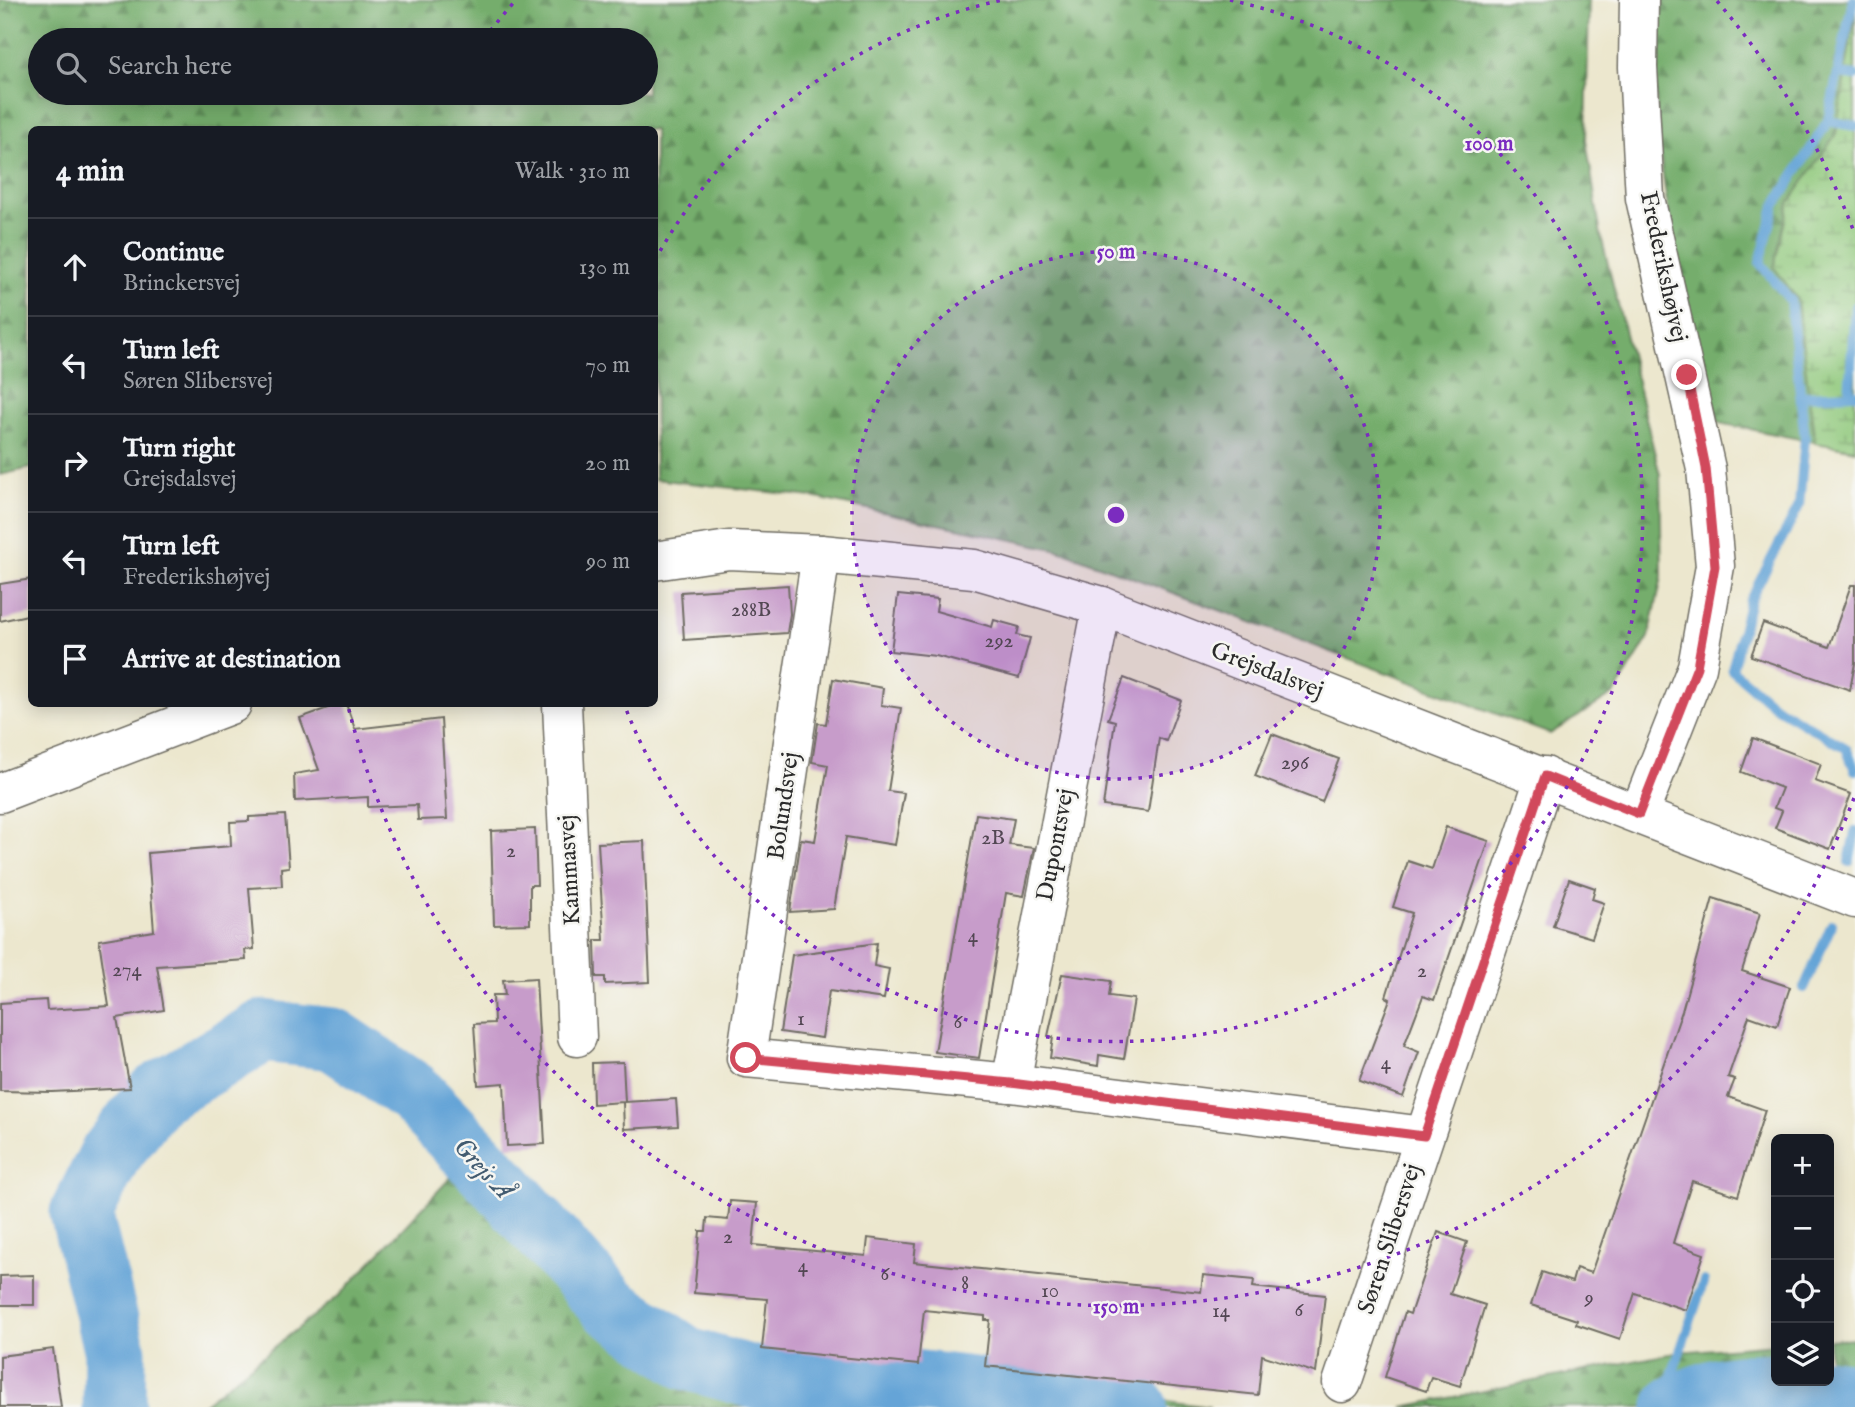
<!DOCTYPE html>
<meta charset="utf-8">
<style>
body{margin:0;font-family:"IM FELL English",serif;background:#242831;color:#f1f3f6}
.controls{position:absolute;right:21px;bottom:21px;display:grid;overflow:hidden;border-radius:10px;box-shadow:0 4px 18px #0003}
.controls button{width:63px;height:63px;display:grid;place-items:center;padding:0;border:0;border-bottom:2px solid #363941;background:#171b24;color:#f1f3f6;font:35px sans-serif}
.stop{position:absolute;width:21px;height:21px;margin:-16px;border:5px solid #d1495b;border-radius:50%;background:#fff}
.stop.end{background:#d1495b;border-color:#fff;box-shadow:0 2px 7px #0008}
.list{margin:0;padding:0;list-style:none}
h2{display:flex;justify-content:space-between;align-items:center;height:91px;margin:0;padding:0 28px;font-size:30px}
h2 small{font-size:23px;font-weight:400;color:#9ea1a6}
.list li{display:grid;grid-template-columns:46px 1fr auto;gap:21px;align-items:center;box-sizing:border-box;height:98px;padding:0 28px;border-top:2px solid #363941}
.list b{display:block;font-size:26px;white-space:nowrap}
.list p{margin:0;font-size:23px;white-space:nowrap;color:#9ea1a6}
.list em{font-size:23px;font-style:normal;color:#9ea1a6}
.icon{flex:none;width:38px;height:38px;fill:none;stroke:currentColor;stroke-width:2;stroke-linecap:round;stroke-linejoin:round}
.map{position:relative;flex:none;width:1855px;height:1407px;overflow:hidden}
.search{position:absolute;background:#171b24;box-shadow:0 4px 18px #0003;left:28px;top:28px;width:630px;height:77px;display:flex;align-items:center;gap:18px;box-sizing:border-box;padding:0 24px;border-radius:38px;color:#9ea1a6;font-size:26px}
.panel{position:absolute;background:#171b24;box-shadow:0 4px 18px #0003;left:28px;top:126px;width:630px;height:581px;border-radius:10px}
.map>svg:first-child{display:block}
</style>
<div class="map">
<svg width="1855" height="1407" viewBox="0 0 1855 1407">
<defs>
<pattern id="forest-firs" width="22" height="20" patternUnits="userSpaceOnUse" patternTransform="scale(1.75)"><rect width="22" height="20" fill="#74ad6c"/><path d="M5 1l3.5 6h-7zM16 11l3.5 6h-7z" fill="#5f8d59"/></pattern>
<pattern id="wetland-marsh" width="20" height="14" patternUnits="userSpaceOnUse" patternTransform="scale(1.75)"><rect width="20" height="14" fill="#91c97d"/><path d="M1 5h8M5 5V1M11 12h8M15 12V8" fill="none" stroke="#77a367"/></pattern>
</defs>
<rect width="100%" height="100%" fill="#f6f6f2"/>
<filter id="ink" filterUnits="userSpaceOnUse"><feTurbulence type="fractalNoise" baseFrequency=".0143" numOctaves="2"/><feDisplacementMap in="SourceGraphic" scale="14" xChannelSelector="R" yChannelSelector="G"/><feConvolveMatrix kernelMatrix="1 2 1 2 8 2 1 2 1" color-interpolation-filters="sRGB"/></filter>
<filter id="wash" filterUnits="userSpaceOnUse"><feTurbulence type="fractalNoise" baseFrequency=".00686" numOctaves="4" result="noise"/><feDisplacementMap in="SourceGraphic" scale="28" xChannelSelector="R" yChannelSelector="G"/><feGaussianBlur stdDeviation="1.57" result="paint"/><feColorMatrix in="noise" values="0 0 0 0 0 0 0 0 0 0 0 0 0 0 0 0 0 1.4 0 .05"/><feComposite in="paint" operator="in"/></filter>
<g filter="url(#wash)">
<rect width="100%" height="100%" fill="#ece7ce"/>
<g fill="url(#forest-firs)" stroke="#506c4c" stroke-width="2" fill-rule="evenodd">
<path d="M0,0H1589L1586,140L1601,236L1660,475L1662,577L1649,637L1615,693L1550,734L1059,550L812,497L655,479L654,130H32L31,468L0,475ZM646,40V93H40V40Z"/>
<path d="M1656,0H1855V450L1719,423C1692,323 1664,222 1657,118C1655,79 1656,39 1656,0Z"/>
<polygon points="485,1141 661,1325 737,1359 878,1361 1210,1407 199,1407 340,1295"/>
<polygon points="1855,1338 1855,1407 1403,1407 1679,1352 1776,1344 1776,1381 1829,1381 1829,1340"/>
</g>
<polygon fill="url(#wetland-marsh)" stroke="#5e7a54" stroke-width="2" points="1855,12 1855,449 1815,443 1797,299 1774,267 1789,203 1836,134"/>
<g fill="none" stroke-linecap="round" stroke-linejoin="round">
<g stroke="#65a4d7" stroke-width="10">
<polyline points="1853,0 1828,121 1775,206 1760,263 1790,300 1805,438 1799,506 1750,600 1732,670 1774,706 1846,748 1855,770"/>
<polyline points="1838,74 1855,76"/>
<polyline points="1828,121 1855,126"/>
<polyline points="1849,394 1855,307"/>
<polyline points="1801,396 1855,394"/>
<polyline points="1849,862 1855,832"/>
<polyline points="1804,988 1832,924"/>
<polyline points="1661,1407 1704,1281"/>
</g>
<g stroke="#65a4d7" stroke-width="63">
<polyline points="114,1407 115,1352 81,1213 110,1155 156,1095 263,1031 333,1039 412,1092 505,1189 609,1305 688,1359 771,1382 879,1377 1136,1407"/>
<path d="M1675,1407C1736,1373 1789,1386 1855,1394"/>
</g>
</g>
<g id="blocks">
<g fill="#c79cca">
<polygon points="32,579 32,614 0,621 0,584"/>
<polygon points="788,585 790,614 787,633 684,640 681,592"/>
<polygon points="1851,585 1855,585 1855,663 1850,690 1751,656 1763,623 1829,647"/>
<polygon points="898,595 938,599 936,611 992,627 994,620 1019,627 1017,635 1030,638 1019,678 936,656 891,651"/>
<polygon points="1124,678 1181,700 1166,741 1159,738 1148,812 1103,806 1115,721 1108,719"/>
<polygon points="833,679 883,688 881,705 901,708 888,791 904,793 895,845 846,837 834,909 790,912 801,839 815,841 828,765 812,762 818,723 826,724"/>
<polygon points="339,704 346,704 355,729 441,719 447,819 418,820 417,805 368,807 368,797 295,801 294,774 319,770 300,718"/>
<polygon points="1272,734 1339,759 1322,802 1255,776"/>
<polygon points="1753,738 1821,764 1815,781 1851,794 1830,849 1775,828 1782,811 1774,808 1782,788 1741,772"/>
<polygon points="976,814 1014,819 1009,845 1034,848 1024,896 1006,893 979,1058 935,1052"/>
<polygon points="285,815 289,867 281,868 282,886 249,888 254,949 245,950 246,960 157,966 164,1010 117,1018 130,1088 52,1092 0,1091 0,1003 46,1000 47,1010 109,1006 99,940 154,931 148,853 231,846 230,822 249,821 249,817"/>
<polygon points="1446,827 1489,841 1434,1000 1423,996 1404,1046 1419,1052 1403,1097 1359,1081 1390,999 1386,997 1412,913 1393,907 1408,861 1432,869"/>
<polygon points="535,829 537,885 530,885 530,924 494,925 491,831"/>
<polygon points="644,841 650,982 605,984 605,977 596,977 595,940 604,940 598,843"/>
<polygon points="1569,879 1595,888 1592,899 1604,903 1592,938 1553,926"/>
<polygon points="1713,898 1760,913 1742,971 1790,987 1777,1026 1749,1016 1728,1077 1735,1079 1728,1097 1765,1110 1738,1196 1692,1181 1673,1243 1704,1254 1686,1310 1635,1293 1620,1339 1576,1324 1577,1320 1531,1305 1542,1272 1572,1282 1576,1268 1591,1273 1682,1011"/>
<polygon points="877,943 874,966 889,969 884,999 829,991 822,1038 780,1032 792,955"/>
<polygon points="1062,974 1111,981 1109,996 1134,999 1124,1059 1099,1055 1098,1066 1050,1058 1053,1037 1048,1036"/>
<polygon points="536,978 545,1144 507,1146 504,1083 478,1085 474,1024 494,1023 493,995 505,995 503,980"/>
<polygon points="623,1062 625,1102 676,1099 678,1126 624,1129 623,1102 593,1104 592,1063"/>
<polygon points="730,1201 757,1203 753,1245 866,1256 868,1238 916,1244 914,1262 1201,1292 1203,1275 1254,1280 1253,1287 1325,1295 1316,1373 1262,1355 1258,1395 985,1366 990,1320 985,1320 985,1316 924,1310 918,1365 762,1349 767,1299 694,1293 700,1231 706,1231 707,1218 728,1220"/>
<polygon points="1438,1232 1467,1242 1450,1294 1485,1305 1460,1386 1431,1377 1426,1391 1385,1377 1405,1312 1410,1314"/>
<polygon points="34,1275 34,1305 0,1305 0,1276"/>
<polygon points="53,1349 61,1407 0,1407 0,1356"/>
</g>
</g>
</g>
<g filter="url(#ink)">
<use href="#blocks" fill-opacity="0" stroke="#6f6d64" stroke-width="2"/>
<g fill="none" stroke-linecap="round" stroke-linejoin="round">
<g stroke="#6f6d64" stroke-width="41">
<g id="minor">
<polyline points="821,554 746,1058 1011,1083 1424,1136"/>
<polyline points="654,561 729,550 821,554 974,569 1102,606 1855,899"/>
<polyline points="562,704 577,1037"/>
<polyline points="0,793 232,704"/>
<polyline points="1639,814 1697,667 1715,566 1706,469 1645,198 1638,67 1639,0"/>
<polyline points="1011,1083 1102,606"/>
<polyline points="1342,1383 1545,776"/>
</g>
</g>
<use href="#minor" stroke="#fff" stroke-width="38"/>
</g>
</g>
<g fill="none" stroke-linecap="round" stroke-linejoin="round" filter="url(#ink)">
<polyline stroke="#d1495b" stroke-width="9" points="746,1058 1011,1083 1424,1136 1545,776 1639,814 1697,667 1715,566 1706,468 1687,375"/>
</g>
<circle cx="1116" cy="515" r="264" fill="#7b2cbf" fill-opacity=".12"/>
<g fill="none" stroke="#7b2cbf" stroke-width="3.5" stroke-dasharray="3.5 7">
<circle cx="1116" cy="515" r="264"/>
<path d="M655 260A527 527 0 0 1 1002 0M1230 0A527 527 0 1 1 624 704"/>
<path d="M1854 798A791 791 0 0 1 348 706M484 39A791 791 0 0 1 515 1M1717 1A791 791 0 0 1 1854 232"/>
</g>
<g text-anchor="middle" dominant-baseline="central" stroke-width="5" stroke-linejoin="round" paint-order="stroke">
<g font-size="21" fill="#524753">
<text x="751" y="610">288B</text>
<text x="999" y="641">292</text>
<text x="1295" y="763">296</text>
<text x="993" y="838">2B</text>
<text x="511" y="851">2</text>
<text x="973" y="936">4</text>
<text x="127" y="970">274</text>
<text x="1422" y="971">2</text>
<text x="801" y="1019">1</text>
<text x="958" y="1022">6</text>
<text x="1386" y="1063">4</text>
<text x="728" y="1237">2</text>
<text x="803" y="1266">4</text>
<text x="885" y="1274">6</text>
<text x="965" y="1283">8</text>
<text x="1050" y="1291">10</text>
<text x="1589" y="1298">9</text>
<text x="1299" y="1310">6</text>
<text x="1221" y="1311">14</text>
</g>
<g font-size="24" fill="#2b2b2b" stroke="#f6f6f2">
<text transform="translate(1663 267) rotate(78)">Frederikshøjvej</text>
<text transform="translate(1267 671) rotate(21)">Grejsdalsvej</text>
<text transform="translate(784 806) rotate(-82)">Bolundsvej</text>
<text transform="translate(1056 845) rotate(-79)">Dupontsvej</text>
<text transform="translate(570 870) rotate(-93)">Kammasvej</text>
<text transform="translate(1390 1239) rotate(-72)">Søren Slibersvej</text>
</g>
<g font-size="26" font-style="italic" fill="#425b70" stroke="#f6f6f2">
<text transform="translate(483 1169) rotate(47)">Grejs Å</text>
</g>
</g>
<circle cx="1116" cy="515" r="10" fill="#7b2cbf" stroke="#f6f6f2" stroke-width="3.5"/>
<g font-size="21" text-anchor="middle" font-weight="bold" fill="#7b2cbf" stroke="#f6f6f2" stroke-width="5" stroke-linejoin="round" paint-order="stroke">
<text x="1489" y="150">100 m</text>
<text x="1116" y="258">50 m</text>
<text x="1116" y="1313">150 m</text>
</g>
</svg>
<div class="controls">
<button>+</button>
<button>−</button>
<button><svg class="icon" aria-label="locate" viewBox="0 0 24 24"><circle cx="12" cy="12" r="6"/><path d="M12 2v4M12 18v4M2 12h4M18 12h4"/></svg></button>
<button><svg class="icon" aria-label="layers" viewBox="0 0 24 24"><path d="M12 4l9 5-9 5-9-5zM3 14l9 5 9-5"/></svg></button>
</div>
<div class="stop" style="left:746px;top:1058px"></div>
<div class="stop end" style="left:1687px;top:375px"></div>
<div class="search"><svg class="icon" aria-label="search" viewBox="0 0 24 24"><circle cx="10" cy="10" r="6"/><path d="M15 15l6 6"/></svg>Search here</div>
<section class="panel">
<h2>4 min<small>Walk · 310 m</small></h2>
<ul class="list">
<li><svg class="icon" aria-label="ahead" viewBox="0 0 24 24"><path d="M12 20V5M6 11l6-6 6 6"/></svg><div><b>Continue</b><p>Brinckersvej</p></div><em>130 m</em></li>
<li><svg class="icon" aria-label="left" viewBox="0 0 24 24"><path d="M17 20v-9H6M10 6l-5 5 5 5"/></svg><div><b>Turn left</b><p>Søren Slibersvej</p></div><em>70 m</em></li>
<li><svg class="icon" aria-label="right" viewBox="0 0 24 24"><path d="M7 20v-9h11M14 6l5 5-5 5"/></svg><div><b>Turn right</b><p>Grejsdalsvej</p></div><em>20 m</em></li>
<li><svg class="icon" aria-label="left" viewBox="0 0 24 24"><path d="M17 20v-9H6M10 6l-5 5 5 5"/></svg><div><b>Turn left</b><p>Frederikshøjvej</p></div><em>90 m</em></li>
<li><svg class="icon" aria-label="arrive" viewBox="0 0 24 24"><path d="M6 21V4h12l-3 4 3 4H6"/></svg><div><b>Arrive at destination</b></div></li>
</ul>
</section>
</div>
